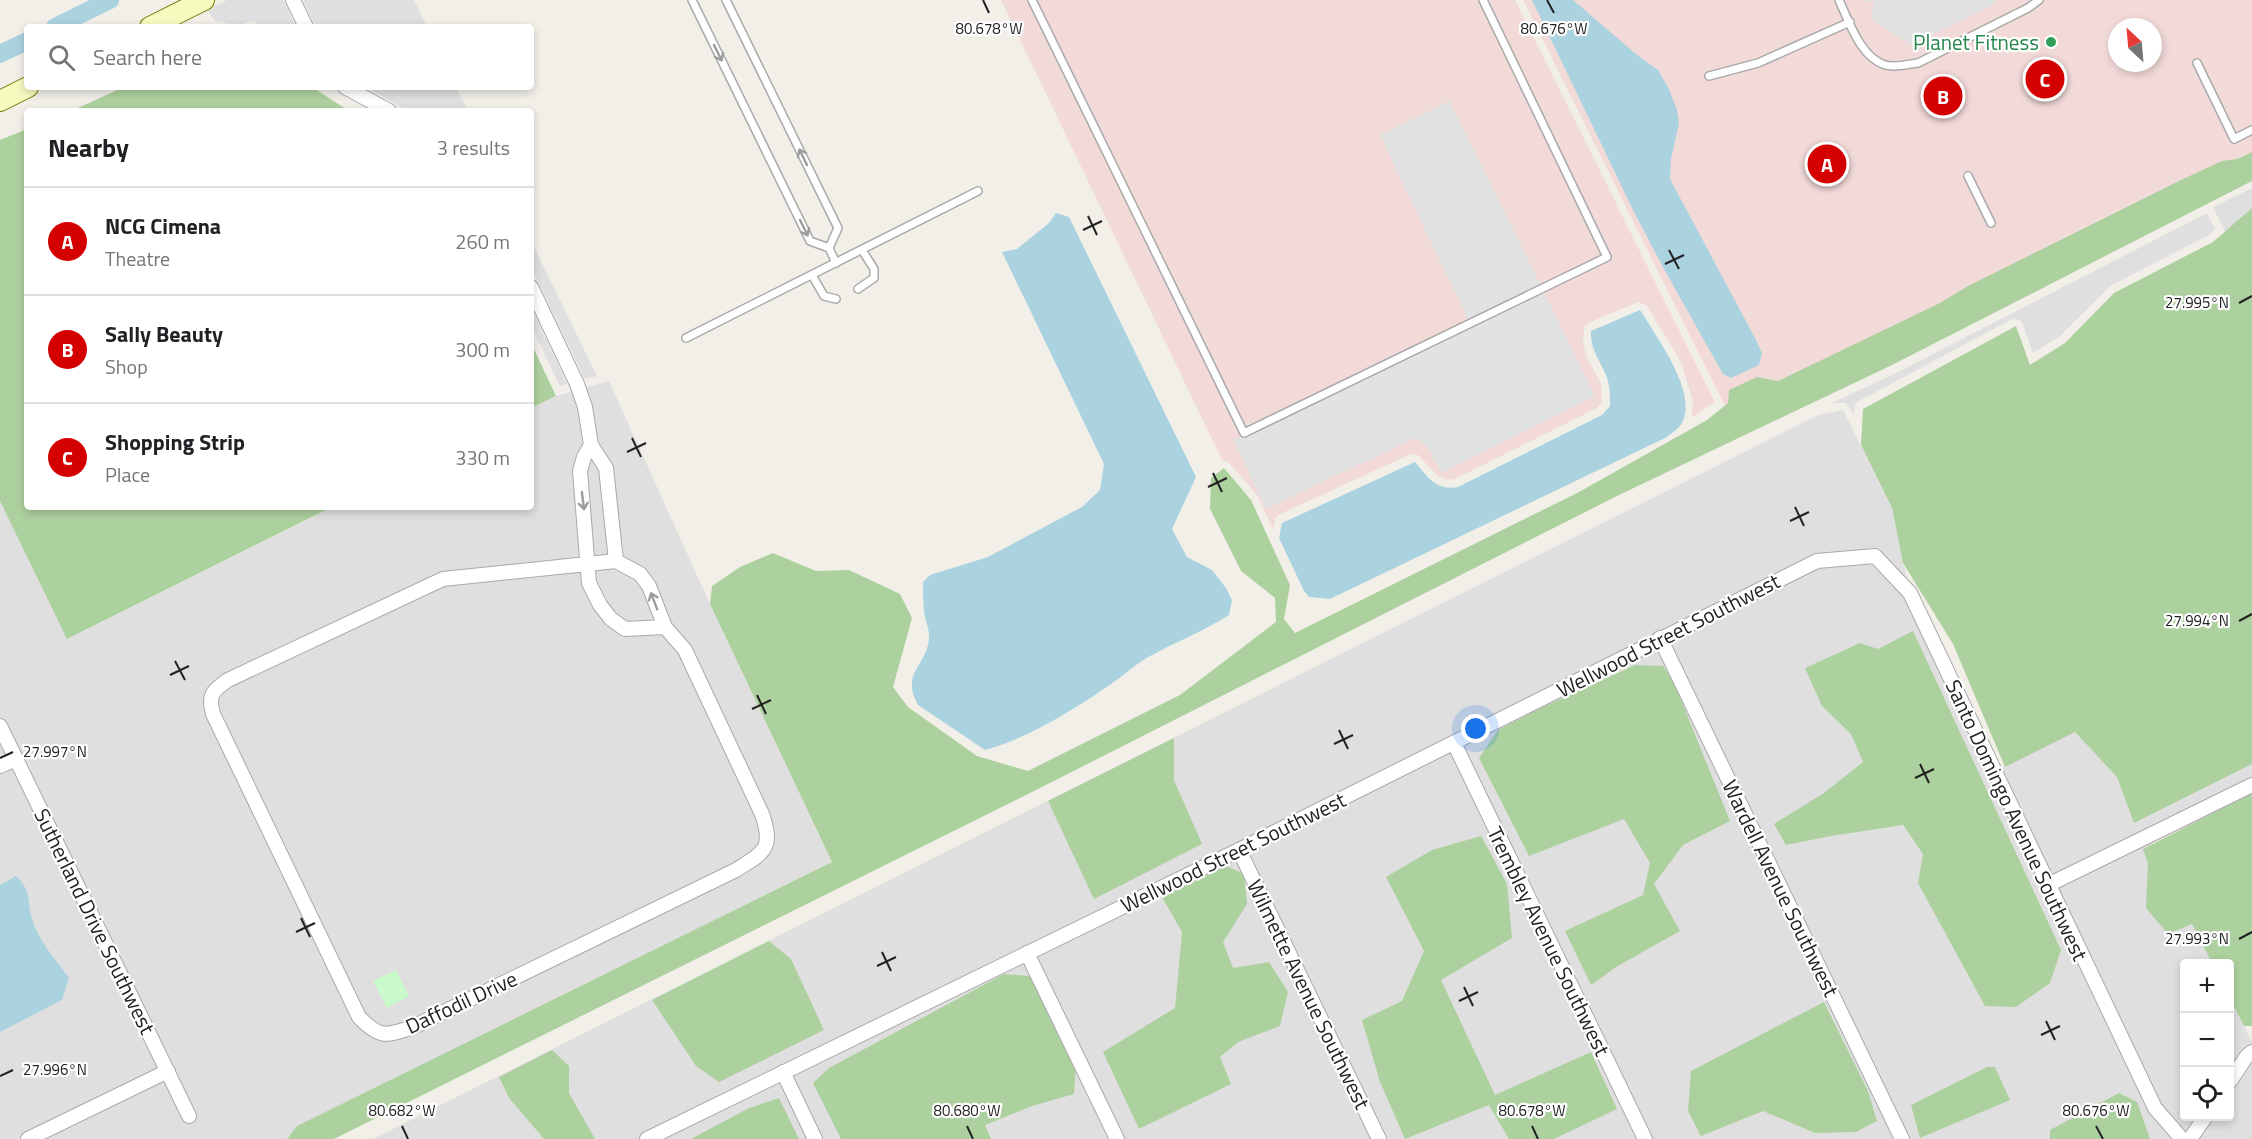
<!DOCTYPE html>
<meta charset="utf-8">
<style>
body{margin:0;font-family:"Titillium Web",sans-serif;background:#f2f2f2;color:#202124}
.controls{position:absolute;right:18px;bottom:18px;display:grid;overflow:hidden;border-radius:6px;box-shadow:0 3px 9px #0003}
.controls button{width:54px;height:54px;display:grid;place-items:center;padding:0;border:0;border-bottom:2px solid #e0e0e0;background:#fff;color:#202124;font:30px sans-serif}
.compass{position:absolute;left:2108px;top:18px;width:54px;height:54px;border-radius:50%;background:#fff;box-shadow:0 3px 9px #0003;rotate:334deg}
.you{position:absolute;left:1476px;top:729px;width:21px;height:21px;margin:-15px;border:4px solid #fff;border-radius:50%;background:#1a73e8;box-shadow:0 0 0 9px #1a73e833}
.badge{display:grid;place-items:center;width:39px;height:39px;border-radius:50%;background:#d40000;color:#fff;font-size:20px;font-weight:700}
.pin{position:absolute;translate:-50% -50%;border:3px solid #fff;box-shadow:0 2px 6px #0006}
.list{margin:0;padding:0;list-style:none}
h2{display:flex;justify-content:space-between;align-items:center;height:78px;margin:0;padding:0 24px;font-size:26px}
h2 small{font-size:20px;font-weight:400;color:#757577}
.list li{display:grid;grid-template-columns:39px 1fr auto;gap:18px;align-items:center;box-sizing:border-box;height:108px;padding:0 24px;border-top:2px solid #e0e0e0}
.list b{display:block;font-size:22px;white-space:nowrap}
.list p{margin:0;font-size:20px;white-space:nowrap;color:#757577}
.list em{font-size:20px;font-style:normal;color:#757577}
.icon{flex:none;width:33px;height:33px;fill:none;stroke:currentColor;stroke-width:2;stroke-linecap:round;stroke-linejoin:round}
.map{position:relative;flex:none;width:2252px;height:1139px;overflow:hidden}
.search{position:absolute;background:#fff;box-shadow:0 3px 9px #0003;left:24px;top:24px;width:510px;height:66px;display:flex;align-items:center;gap:15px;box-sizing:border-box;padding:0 21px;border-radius:6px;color:#757577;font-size:22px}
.panel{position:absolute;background:#fff;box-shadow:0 3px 9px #0003;left:24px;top:108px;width:510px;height:402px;border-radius:6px}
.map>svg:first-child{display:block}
</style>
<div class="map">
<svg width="2252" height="1139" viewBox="0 0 2252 1139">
<rect width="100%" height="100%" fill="#f2efe9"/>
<g fill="#e0dfdf">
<polygon points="227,0 283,0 296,27 259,27 256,23 251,21 239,25 215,21 207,10"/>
<polygon points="303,0 414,0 427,27 316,27"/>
<polygon points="365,87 456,87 468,111 408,111"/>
<polygon points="2252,188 2252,286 2213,207"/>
<polygon points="2207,213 2215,229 2209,235 2110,286 2060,336 2033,353 2022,322 2014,318 1859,401 1855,405 1854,415 1846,403 1832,403 1896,373"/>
<polygon points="531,241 597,376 585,379 531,267"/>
<polygon points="531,308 567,384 560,386 531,326"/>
<polygon points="609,381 710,604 832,862 298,1126 287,1139 0,1139 0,501 68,639 333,507 531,507 531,408 556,396"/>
<polygon points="1843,410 1892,508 1910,593 1994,772 2252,643 2252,785 2149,836 2212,963 2184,964 2184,1116 2230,1116 2230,998 2252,1042 2252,1139 373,1139 1818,415"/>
</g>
<g fill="#f2dad9" fill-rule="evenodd">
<polygon points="1001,0 1515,0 1715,402 1692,418 1693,402 1682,364 1647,306 1639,302 1588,323 1584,327 1583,344 1588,360 1601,383 1602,402 1597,408 1455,479 1447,480 1438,476 1418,455 1411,454 1278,515 1275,519 1273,529 1257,495 1229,463 1222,460"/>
<path d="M1523,0H2252V155L1729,414ZM2117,27H2153V63H2117Z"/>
</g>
<g fill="#add19e">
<polygon points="124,87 312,87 349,111 71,111"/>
<polygon points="27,129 27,507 332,507 67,639 0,501 0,140"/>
<polygon points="2252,152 2252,181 1892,365 1619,495 1036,790 334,1139 287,1139 297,1126 832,862 710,604 712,586 740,567 773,553 816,571 849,570 900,594 912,618 893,687 908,707 977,756 1028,771 1180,695 1276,622 1275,598 1241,571 1210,509 1211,478 1224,468 1251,500 1290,585 1284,619 1295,633 1579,492 1707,420 1728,403 1729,390 1757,377 1778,381 1940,303 1968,286 2183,179 2222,161 2237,159"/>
<polygon points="2252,208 2252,764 2134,823 2117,777 2075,732 2005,767 1953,644 1903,563 1892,508 1861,445 1863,409 2016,326 2030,365 2065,343 2114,293 2213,242"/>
<polygon points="531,343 556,396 531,408"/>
<polygon points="1913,631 2061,950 2050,983 2016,1007 1985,1006 1918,883 1923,854 1903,825 1831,836 1786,845 1774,824 1824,793 1863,762 1851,734 1822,706 1805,668 1860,643 1878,649"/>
<polygon points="1635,665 1663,666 1675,685 1730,821 1683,845 1654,884 1680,931 1616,967 1591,985 1565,931 1643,895 1650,863 1624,819 1529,856 1479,758 1498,730 1541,708"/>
<polygon points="1174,738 1174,780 1202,844 1094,899 1048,801"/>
<polygon points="2252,793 2252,1026 2244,1026 2230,998 2230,964 2212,963 2192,924 2168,934 2146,908 2148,863 2143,849"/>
<polygon points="1481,836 1507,884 1512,938 1441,980 1495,1095 1591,1052 1617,1109 1554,1139 1509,1139 1489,1105 1405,1139 1380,1082 1362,1020 1402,1001 1424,951 1386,877 1432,850"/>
<polygon points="1226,866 1244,874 1247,904 1223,942 1233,968 1269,962 1288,992 1280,1026 1238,1042 1220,1057 1231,1084 1139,1129 1103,1052 1175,1008 1182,932 1162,897"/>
<polygon points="769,941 791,959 824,1030 719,1082 696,1066 652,1000"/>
<polygon points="1004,974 1030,976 1076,1066 1074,1094 1032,1106 985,1125 991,1139 841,1139 813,1083 829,1068"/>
<polygon points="1824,1002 1868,1091 1877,1121 1856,1132 1815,1133 1763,1111 1701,1136 1688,1111 1691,1071"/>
<polygon points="552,1050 569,1066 569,1093 595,1139 544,1139 509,1098 499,1077"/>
<polygon points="1987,1067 1995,1067 2010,1100 1920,1138 1911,1105"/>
<polygon points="2119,1093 2137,1102 2150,1139 2050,1139 2050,1130"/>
<polygon points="779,1098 799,1139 691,1139 749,1108"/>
</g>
<polygon fill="#c8facc" points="396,970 409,996 387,1008 373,981"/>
<g fill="#e2e2e2">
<polygon points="1862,0 1993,0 1997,3 1912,45 1878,24 1871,17 1874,2"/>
<polygon points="1450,101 1595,396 1441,473 1428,448 1415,438 1266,509 1233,440 1470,324 1380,135"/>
</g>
<g fill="#aad3df">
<polygon points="1532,0 1573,0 1637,55 1658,70 1669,89 1677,110 1679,123 1671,159 1670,179 1755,338 1762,353 1759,365 1731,378 1723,374 1664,269 1634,212"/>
<path d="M1056,213L1069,217L1196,477L1172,529L1187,557L1212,570L1226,588L1232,600L1229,615C1204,631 1178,641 1152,655C1138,662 1127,673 1114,682C1075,709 1031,737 985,750L918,705C899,671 930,665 929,634C928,626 925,619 924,611C923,601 923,592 923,582L930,575L988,557L1082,507L1100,490L1104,464L1002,252L1017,249L1049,223Z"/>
<path d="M1640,310C1656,336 1694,387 1684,418C1681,428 1672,433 1665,438L1330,599L1309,597L1304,591L1279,538L1282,523L1415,462C1428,477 1436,491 1458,487L1602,415L1610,406C1610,398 1610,389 1608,381C1603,363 1590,352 1591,331Z"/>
<path d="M16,876C33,893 26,898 32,919C38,940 56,960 69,978L62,1000L0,1032V885Z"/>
</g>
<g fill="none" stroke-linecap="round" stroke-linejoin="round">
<g stroke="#aad3df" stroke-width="18">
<polyline points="55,27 110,0"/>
<polyline points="0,54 27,41"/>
</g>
<g stroke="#a9a9a9" stroke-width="10">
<g id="service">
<polyline points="692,0 810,241 829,248 836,263"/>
<polyline points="726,0 838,228 829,248"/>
<polyline points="1032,0 1244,433 1607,257 1483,0"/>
<path d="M1839,0C1849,21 1860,57 1885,65C1895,68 1908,64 1918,63L2028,8L2039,0"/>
<polyline points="2197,63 2234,139 2252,130"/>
<polyline points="1709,76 1758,63 1850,22"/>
<polyline points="1968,176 1991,223"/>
<polyline points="812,275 824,296 836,299"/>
<polyline points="858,289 874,278 874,269 862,250"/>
<polyline points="686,338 978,191"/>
</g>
</g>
<g stroke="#a9a9a9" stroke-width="16">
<g id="minor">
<polyline points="293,0 306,27"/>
<polyline points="345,87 389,111"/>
<polyline points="531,287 577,384 585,407 591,445 606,468 616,561"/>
<path d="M591,445L584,457L580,471L589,583L600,605L611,619L625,629L665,627L649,586L640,574L616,561L443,579L228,680C212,691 208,695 213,714L359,1017C380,1039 386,1036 413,1027L736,870C764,852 774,849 762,814L685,650L665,627"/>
<polyline points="1660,638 1902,1139"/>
<polyline points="0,726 189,1116"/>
<polyline points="1454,743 1645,1139"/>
<polyline points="0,766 16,759"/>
<polyline points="1239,850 1379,1139"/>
<polyline points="2048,885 2252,785"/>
<polyline points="1027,953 1117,1139"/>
<polyline points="783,1072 815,1139"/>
<polyline points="2230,1081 2247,1056 2252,1052"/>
<polyline points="28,1139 168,1071"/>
<polyline points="647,1139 1239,850 1817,561 1875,556 1910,593 2155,1108 2182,1139"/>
<polyline points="2190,1139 2206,1116"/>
</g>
</g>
<g stroke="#707d05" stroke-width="22">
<g id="secondary">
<polyline points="150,27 204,0"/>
<polyline points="0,101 28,87"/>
</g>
</g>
<use href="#service" stroke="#fff" stroke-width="7"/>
<use href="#minor" stroke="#fff" stroke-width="14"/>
<use href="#secondary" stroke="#f7fabf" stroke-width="20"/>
</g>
<defs><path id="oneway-shaft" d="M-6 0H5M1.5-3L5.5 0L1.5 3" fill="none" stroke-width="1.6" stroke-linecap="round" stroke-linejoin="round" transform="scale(1.5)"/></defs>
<g stroke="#9c9c9c">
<use href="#oneway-shaft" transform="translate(718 53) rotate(64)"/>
<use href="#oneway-shaft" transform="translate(803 157) rotate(-116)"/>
<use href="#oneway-shaft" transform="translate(804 228) rotate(64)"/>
<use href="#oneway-shaft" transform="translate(583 501) rotate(83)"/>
<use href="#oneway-shaft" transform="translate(654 601) rotate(-111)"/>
</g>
<path fill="none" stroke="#222" stroke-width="2" d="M983,0L989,13M1547,0L1554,13M1088,216L1097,235M1083,230L1102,221M1669,250L1679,269M1665,264L1684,255M2239,303L2252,296M632,438L641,457M627,452L646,443M1213,473L1222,492M1208,487L1227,478M1795,507L1804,526M1790,521L1809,512M2239,621L2252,614M175,661L185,680M170,675L189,666M757,695L766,714M752,709L771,700M1339,730L1348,749M1334,744L1353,735M0,758L13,752M1920,764L1929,783M1915,778L1934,769M301,918L310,937M296,932L315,923M2239,939L2252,932M882,952L891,971M877,966L896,957M1464,987L1473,1006M1459,1001L1478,992M2046,1021L2055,1040M2041,1035L2060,1026M0,1076L13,1070M402,1126L408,1139M967,1126L973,1139M1532,1126L1538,1139M2096,1126L2103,1139"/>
<circle fill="#2e9e5b" stroke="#fff" stroke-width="2" cx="2051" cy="42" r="6"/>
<g text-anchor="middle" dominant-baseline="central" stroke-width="4.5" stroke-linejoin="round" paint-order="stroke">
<g font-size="21" fill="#27864d" stroke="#fff" text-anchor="end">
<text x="2039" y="42">Planet Fitness</text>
</g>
<g font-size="21" fill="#222" stroke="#fff">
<text transform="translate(1668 635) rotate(-27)">Wellwood Street Southwest</text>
<text transform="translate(2017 820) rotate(65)">Santo Domingo Avenue Southwest</text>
<text transform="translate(1233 852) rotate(-26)">Wellwood Street Southwest</text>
<text transform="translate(1781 888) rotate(64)">Wardell Avenue Southwest</text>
<text transform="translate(95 921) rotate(64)">Sutherland Drive Southwest</text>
<text transform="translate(1549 941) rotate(64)">Trembley Avenue Southwest</text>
<text transform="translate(1309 994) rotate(64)">Wilmette Avenue Southwest</text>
<text transform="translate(461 1002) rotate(-25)">Daffodil Drive</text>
</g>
</g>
<g font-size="15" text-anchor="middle" fill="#222" stroke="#fff" stroke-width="4.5" stroke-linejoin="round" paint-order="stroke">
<text x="989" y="34">80.678°W</text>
<text x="1554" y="34">80.676°W</text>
<text x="2197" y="308">27.995°N</text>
<text x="2197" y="626">27.994°N</text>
<text x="55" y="757">27.997°N</text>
<text x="2197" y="944">27.993°N</text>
<text x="55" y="1075">27.996°N</text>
<text x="402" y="1116">80.682°W</text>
<text x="967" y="1116">80.680°W</text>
<text x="1532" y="1116">80.678°W</text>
<text x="2096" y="1116">80.676°W</text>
</g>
</svg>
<div class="controls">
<button>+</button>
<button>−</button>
<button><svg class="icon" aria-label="locate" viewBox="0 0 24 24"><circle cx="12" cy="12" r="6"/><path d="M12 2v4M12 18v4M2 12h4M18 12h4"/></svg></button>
</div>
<svg class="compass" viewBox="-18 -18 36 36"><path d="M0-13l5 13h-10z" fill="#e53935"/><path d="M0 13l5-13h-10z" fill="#757577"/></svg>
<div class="you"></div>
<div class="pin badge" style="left:1827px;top:164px">A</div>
<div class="pin badge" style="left:1943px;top:96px">B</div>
<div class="pin badge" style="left:2045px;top:79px">C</div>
<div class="search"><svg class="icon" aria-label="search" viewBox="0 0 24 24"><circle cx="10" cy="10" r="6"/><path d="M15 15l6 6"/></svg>Search here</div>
<section class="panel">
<h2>Nearby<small>3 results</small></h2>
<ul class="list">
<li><span class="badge">A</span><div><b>NCG Cimena</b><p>Theatre</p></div><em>260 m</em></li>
<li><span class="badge">B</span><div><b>Sally Beauty</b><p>Shop</p></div><em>300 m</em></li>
<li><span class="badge">C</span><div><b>Shopping Strip</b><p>Place</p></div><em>330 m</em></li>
</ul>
</section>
</div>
